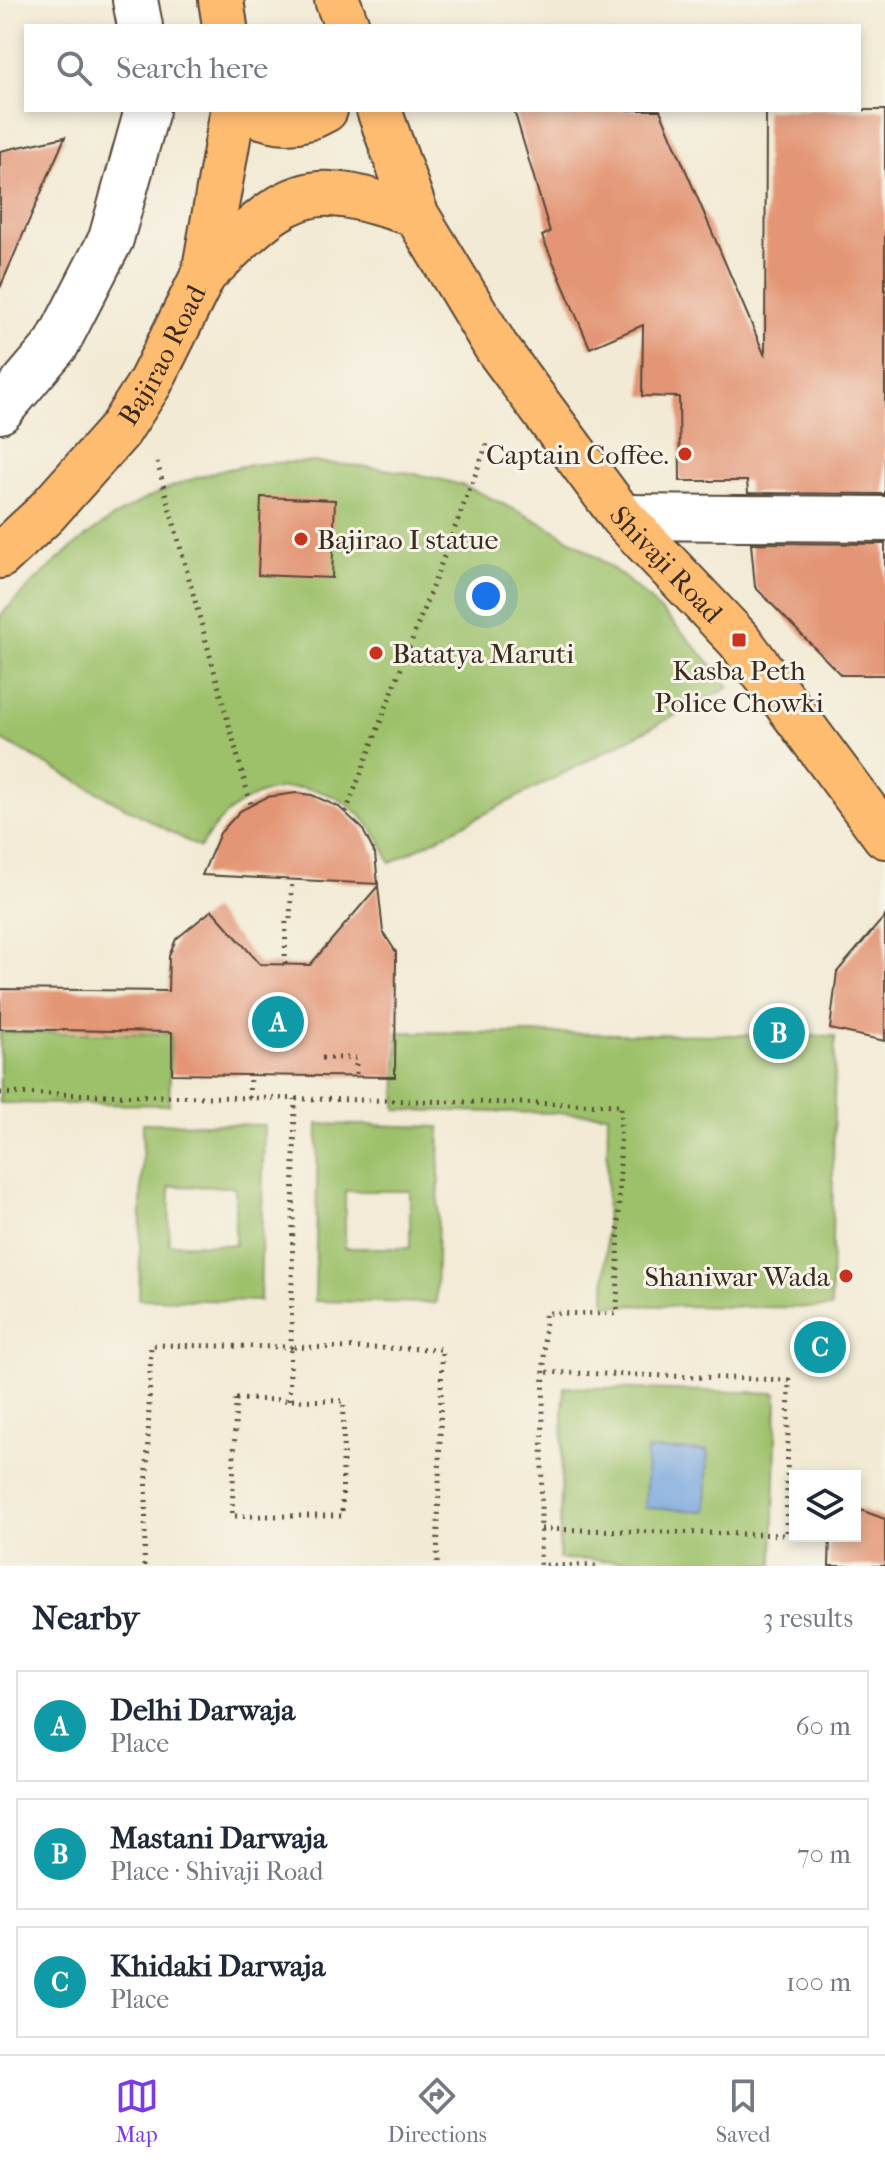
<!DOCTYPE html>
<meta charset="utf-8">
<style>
body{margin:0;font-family:"IM FELL French Canon",serif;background:#f2f2f3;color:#1f2937}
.controls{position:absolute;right:24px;bottom:24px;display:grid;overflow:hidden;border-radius:0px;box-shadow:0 4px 12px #0003}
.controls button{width:72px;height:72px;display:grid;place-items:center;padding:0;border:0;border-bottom:2px solid #e0e1e3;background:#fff;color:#1f2937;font:40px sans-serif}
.you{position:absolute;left:486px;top:596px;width:28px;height:28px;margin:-20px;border:6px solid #fff;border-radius:50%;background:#1a73e8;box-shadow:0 0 0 12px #1a73e833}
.badge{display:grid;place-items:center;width:52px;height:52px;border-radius:50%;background:#7c3aed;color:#fff;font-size:26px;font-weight:700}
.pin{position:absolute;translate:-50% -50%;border:4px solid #fff;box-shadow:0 2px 8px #0006}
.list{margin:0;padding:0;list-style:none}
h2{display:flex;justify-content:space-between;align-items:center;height:104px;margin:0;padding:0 32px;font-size:34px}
h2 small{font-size:26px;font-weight:400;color:#747a83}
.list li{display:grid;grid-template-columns:52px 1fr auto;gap:24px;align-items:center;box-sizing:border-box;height:112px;margin:0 16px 16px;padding:0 16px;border:2px solid #e0e1e3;border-radius:0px}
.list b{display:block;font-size:30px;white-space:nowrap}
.list p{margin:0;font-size:26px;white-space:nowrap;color:#747a83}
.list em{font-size:26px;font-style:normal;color:#747a83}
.icon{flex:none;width:44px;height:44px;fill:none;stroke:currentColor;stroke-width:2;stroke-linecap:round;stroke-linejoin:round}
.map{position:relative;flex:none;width:885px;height:1566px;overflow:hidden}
.search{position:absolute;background:#fff;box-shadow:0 4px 12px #0003;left:24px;right:24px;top:24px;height:88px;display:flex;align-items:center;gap:20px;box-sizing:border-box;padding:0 28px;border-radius:0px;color:#747a83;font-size:30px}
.sheet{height:488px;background:#fff}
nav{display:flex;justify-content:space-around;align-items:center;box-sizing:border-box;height:112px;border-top:2px solid #e0e1e3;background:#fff;font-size:22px;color:#747a83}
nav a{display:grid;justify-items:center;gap:4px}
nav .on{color:#7c3aed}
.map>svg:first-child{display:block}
</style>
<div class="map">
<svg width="885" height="1566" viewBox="0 0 885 1566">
<rect width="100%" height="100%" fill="#f7f3e8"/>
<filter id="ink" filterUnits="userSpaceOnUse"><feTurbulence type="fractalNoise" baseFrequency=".0125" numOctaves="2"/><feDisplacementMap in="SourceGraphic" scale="16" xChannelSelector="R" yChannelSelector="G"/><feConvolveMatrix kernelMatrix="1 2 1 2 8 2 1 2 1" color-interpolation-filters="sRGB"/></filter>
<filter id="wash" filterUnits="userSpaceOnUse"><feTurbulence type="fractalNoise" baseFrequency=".006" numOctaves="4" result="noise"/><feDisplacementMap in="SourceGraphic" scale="32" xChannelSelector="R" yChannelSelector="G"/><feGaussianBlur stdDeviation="1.8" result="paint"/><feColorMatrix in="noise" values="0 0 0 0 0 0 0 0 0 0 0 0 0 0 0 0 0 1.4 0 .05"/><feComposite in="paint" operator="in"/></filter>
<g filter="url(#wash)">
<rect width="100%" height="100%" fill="#f2ead4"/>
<g fill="#9dc16b" stroke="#6c7644" stroke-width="2" fill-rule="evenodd">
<path d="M311,462C361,466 412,470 461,485C478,491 495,500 511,508C607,552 664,607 730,687L390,863C357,769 248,762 200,848L0,739V616C70,542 139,485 243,466C264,462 289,463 311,462Z"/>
<polygon points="0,1032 171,1034 169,1105 0,1103"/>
<polygon points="398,1032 835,1036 831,1308 605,1305 608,1114 396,1110"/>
<path d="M143,1123L264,1125L260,1301L139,1299ZM170,1186L235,1187V1245L169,1244Z"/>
<path d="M318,1124L440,1127L436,1303L315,1301ZM345,1191H410V1248H345Z"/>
<polygon points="564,1387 777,1393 773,1565 559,1559"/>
</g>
<polygon fill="#74a4de" stroke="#58677e" stroke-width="2" points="647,1449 708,1451 706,1511 645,1508"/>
<g id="blocks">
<g fill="#e39574">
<polygon points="514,110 660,110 765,356 766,110 885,110 885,494 748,493 747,481 680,481 679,397 642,396 643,325 590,348 542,236 550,232"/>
<polygon points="65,137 0,288 0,151"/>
<polygon points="261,497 335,500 332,578 258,575"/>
<polygon points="751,543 885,544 885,675 841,675 755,587"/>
<polygon points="296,793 312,795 339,807 362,828 375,854 378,884 202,875 220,833 240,811 267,797"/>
<polygon points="378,886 383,932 396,952 395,1077 172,1074 172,1032 0,1029 0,989 168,991 169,956 176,939 212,910 260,964 310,965"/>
<polygon points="885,916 885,1041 830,1029 837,972"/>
<polygon points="855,1508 885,1519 885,1566 829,1566 830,1536 855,1536"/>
</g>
</g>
</g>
<g filter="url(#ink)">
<use href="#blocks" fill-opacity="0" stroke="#564739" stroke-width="2"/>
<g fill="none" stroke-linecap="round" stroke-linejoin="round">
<g stroke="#564739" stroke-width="48">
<g id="street">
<polyline points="135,0 140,26"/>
<polyline points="0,411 57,344 111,239 147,110"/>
<polyline points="622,517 885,519"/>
</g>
</g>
<g stroke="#564739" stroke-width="48">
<g id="highway">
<polyline points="221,0 225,26"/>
<polyline points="337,0 347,26"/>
<path d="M248,110C274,124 299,125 325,110"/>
<path id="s1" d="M379,110L416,214L496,347L622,517L739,640L885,836"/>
<path d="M204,274C239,243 279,190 331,194C359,195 389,207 416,214"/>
<path id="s2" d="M0,556L44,515L119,431L150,383L204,274L233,110"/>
</g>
</g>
<g stroke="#564739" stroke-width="5" stroke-dasharray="2 6" stroke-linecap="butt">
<polyline points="157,462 251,805"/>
<polyline points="346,812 487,444"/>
<polyline points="290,919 292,879"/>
<polyline points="285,964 286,919"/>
<polyline points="322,1058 356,1058 356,1076"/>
<polyline points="0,1093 621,1105 617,1314 545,1313 540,1565 598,1566"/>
<polyline points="249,1098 250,1075"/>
<polygon points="236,1399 344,1401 342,1516 232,1516"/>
<polyline points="289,1400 291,1347 442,1349 437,1566"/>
<polyline points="541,1529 786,1535 789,1380 543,1372"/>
<polyline points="144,1566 151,1345 291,1347 295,1099"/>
</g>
<use href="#street" stroke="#fff" stroke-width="44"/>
<use href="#highway" stroke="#febc71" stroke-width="44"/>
</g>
</g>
<g fill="#c8321e" stroke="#f7f3e8" stroke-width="3">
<circle cx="685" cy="454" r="8"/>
<circle cx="301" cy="539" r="8"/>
<rect x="731" y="632" width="16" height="16" rx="4"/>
<circle cx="376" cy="653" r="8"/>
<circle cx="846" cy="1276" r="8"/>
</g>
<g text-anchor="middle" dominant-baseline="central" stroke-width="6" stroke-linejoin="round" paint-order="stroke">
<g font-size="28" fill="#3b2a1e" stroke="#f7f3e8">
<text stroke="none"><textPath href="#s2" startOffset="260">Bajirao Road</textPath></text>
<text stroke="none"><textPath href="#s1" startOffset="542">Shivaji Road</textPath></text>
</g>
<g font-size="28" fill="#3b2a1e" stroke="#f7f3e8" text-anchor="end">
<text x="669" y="454">Captain Coffee.</text>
<text x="317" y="539" text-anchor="start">Bajirao I statue</text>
<text x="392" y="653" text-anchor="start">Batatya Maruti</text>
<text x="739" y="670" text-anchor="middle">Kasba Peth<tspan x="739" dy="32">Police Chowki</tspan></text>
<text x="830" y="1276">Shaniwar Wada</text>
</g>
</g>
</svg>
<div class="controls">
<button><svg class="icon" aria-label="layers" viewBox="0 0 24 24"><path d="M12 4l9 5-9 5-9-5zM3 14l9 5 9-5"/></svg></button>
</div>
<div class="you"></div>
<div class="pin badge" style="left:278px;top:1022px;background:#0f9aa8">A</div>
<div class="pin badge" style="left:779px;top:1033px;background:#0f9aa8">B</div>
<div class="pin badge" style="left:820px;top:1347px;background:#0f9aa8">C</div>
<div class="search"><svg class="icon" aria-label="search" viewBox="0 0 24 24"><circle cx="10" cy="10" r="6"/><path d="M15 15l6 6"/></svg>Search here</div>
</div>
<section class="sheet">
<h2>Nearby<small>3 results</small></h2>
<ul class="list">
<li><span class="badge" style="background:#0f9aa8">A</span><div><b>Delhi Darwaja</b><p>Place</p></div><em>60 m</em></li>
<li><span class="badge" style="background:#0f9aa8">B</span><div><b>Mastani Darwaja</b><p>Place · Shivaji Road</p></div><em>70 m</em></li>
<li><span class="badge" style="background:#0f9aa8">C</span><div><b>Khidaki Darwaja</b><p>Place</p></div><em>100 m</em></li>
</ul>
</section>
<nav>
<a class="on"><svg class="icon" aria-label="map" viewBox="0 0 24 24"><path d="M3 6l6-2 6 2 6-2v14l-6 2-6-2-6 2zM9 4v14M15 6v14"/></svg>Map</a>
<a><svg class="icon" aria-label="directions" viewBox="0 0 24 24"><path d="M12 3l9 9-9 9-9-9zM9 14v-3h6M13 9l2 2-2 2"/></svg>Directions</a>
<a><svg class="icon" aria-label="saved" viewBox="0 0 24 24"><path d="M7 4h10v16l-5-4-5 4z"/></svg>Saved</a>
</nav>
